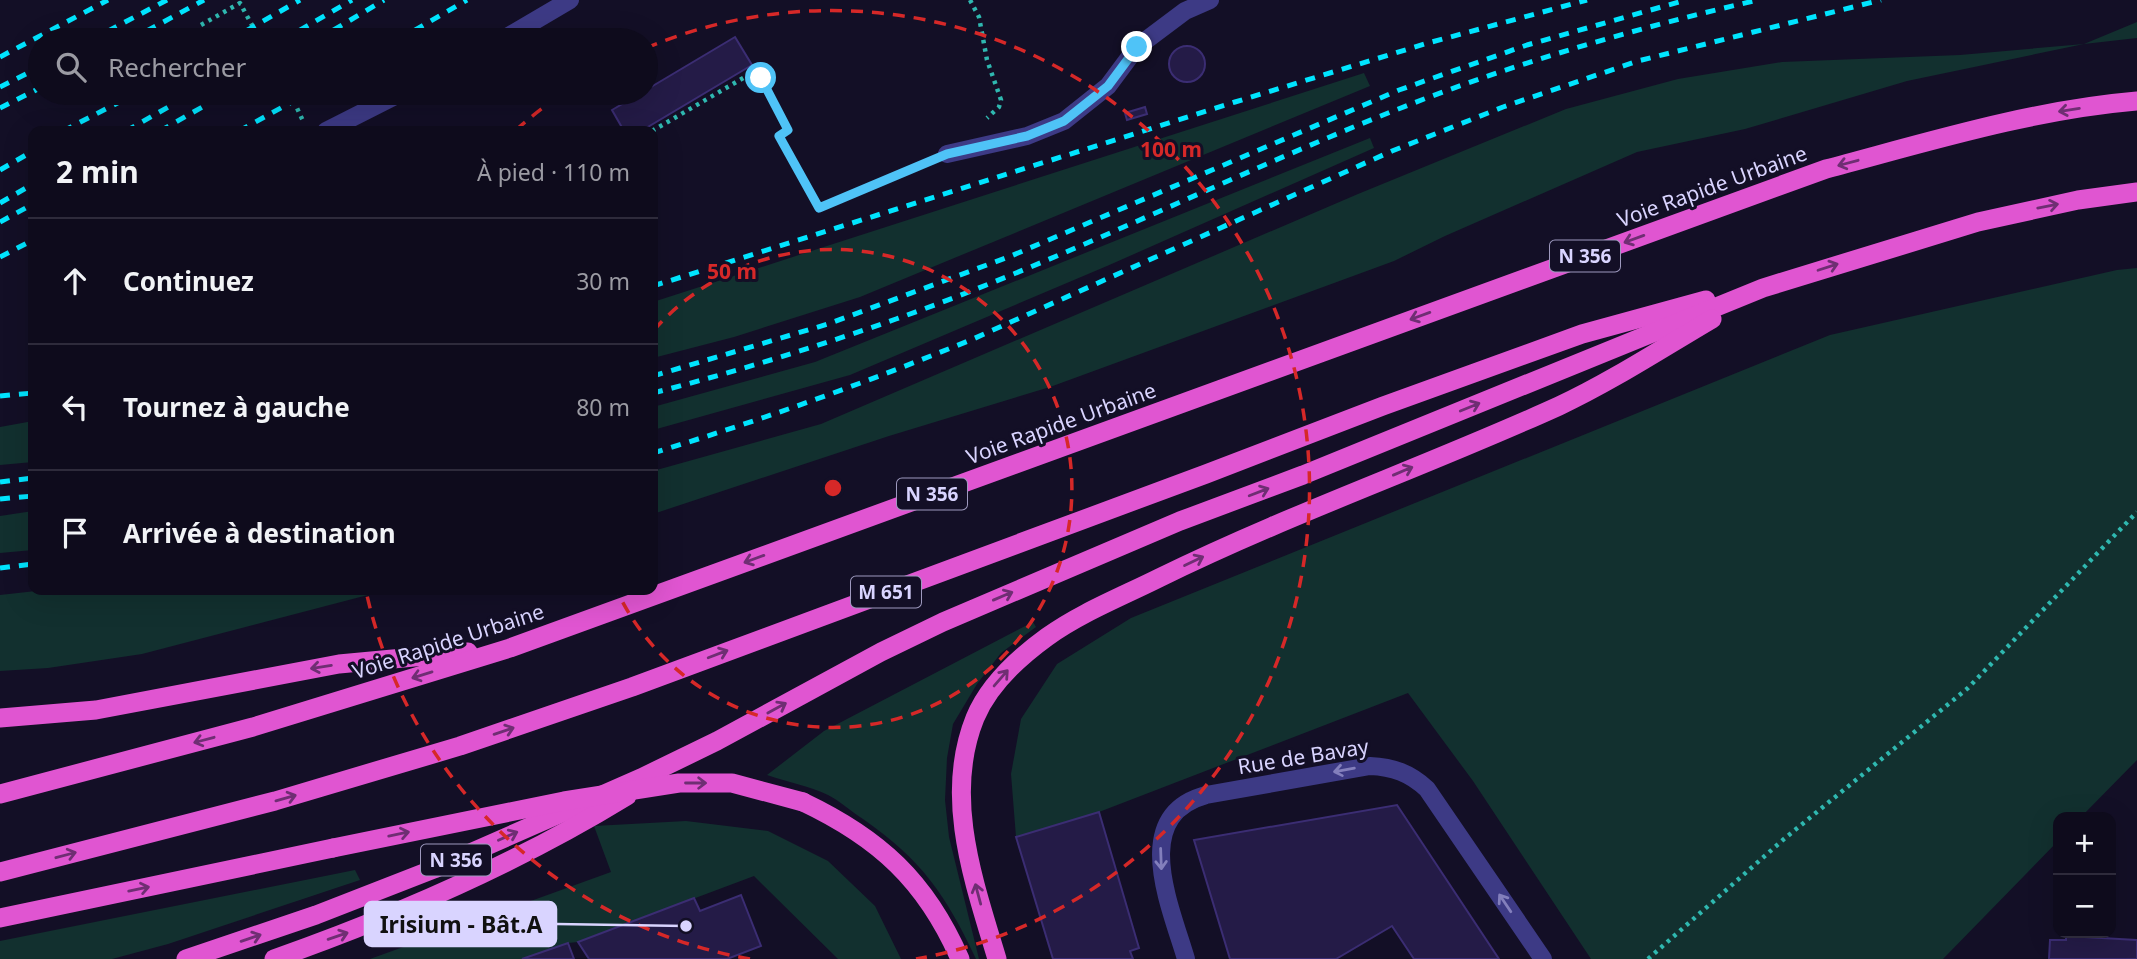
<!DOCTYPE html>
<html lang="fr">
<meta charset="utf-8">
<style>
body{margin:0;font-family:"Noto Sans",sans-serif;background:#1c1929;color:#f1f3f6}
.controls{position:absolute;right:21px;bottom:21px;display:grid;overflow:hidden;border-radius:14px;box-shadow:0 7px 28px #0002}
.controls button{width:63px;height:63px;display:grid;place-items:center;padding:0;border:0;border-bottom:2px solid #2e2b3b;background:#0e0b1c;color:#f1f3f6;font:35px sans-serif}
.stop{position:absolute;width:21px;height:21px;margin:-16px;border:5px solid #4fc3f7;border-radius:50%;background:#fff}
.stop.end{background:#4fc3f7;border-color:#fff;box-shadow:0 2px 7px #0008}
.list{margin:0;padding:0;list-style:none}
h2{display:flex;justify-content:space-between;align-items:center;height:91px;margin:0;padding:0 28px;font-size:30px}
h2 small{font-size:23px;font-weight:400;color:#9b9ba3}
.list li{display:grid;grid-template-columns:46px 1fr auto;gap:21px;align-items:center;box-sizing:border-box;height:126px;padding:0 28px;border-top:2px solid #2e2b3b}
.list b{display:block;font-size:26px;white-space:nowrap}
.list em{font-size:23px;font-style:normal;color:#9b9ba3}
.icon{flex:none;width:38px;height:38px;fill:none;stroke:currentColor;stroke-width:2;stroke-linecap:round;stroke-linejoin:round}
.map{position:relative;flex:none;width:2137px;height:959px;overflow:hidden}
.search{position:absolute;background:#0e0b1c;box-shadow:0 7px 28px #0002;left:28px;top:28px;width:630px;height:77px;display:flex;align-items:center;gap:18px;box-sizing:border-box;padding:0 24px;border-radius:38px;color:#9b9ba3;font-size:26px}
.panel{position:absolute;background:#0e0b1c;box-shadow:0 7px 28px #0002;left:28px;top:126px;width:630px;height:469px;border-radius:14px}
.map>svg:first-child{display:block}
</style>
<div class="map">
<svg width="2137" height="959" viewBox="0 0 2137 959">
<rect width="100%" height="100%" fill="#130f26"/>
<g fill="#12302f">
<polygon points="2137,22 2137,38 2084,44 1907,81 1745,129 1637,152 1445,236 1394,261 1050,387 889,436 653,514 653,471 821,424 1358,194 1566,109 1678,79 1782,62 1960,55 2084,44"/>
<polygon points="1364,73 1370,86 860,297 734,337 653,358 653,302"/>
<polygon points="1370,138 1374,148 1107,266 850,375 653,430 653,407 815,362"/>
<polygon points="2137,268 2137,760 2081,817 2058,817 2058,841 1943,959 1591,959 1473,781 1408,693 1099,812 1016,837 1011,774 1021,719 1057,664 1131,618 1830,335 2117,270"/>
<polygon points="33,421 33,462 0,465 0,427"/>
<polygon points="33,511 33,550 0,553 0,516"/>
<polygon points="45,590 387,590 142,654 48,668 0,671 0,595"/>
<path d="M1033,622L1036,627L1001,653L977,684L953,724L947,758L945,800L949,837L979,959H976C946,895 922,860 863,819C852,812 840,801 828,795C809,786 787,782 767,775L824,731Z"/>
<polygon points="686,821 768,831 828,861 875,906 901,959 838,959 754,876 578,942 568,943 522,959 370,959 611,872 594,826"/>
<polygon points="355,870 360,880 168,944 112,959 0,959 0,941"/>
</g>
<g fill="#241b47" stroke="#3b2d73" stroke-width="2">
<polygon points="735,37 752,65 641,131 624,131 612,110 641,93 646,93 646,90"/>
<circle cx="1187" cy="64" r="18"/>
<polygon points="1145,107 1147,114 1127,120 1125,113"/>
<polygon points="1397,805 1499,959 1414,959 1392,926 1336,959 1230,959 1194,840"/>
<polygon points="1099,812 1139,948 1130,951 1133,959 1053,959 1016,837"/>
<polygon points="741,895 761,946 727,959 589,959 578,942 694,898 700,911"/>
<polygon points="2066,936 2137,940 2137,959 2049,959 2050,940 2066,940"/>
<polygon points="568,943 574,959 522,959"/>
</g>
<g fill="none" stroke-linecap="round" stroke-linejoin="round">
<g stroke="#2fb8b0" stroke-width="4.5" stroke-dasharray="3.5 5" stroke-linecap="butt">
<polyline points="970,0 979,17 987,60 1001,100 999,107 987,118"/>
<polyline points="201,25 240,3 260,40"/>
<polyline points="290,93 303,121"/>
<polyline points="652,131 757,70 788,130 779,136 819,208 924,163"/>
<polyline points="1648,959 1784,839 1968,688 2137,512"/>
</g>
<g stroke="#3d3a85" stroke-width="18">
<polyline points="502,40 570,0"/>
<polyline points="326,131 401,93"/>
<polyline points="947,154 1027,136 1064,121 1108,86 1137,47 1185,11 1210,0"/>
</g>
<path stroke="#3d3a85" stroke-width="18" d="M1186,959C1171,907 1129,816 1206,795L1370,766C1393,767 1410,773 1427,789L1543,959"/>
<g stroke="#e055d1" stroke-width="19">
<polyline points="0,718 96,710 339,664 468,652"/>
<path d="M0,794L253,727L510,648L1826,169C1928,142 2031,110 2137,101"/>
<path d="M803,802C879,838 926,881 960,959"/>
<polyline points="0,872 275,801 460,746 632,687 1206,474 1383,406 1582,334 1706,300"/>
<polyline points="0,918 333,848"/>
<polyline points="186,959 316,915 434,869 641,778 717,741 881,652 943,622 1180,521 1303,475 1763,288 1978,222 2078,200 2137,192"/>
<path d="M274,959C396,916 516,864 627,796"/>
<path d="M997,959C974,882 943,797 975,718C989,684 1018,658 1047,637C1080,613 1123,596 1159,578C1289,514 1427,466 1559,406C1612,381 1661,349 1712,319"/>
</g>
<g stroke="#00e5ff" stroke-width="5" stroke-dasharray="10 9" stroke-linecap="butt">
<polyline points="91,40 167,0"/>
<polyline points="130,40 204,0"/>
<polyline points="230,40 300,0"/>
<polyline points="283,40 352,0"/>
<polyline points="317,40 384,0"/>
<polyline points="398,40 467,0"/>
<polyline points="0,57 108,0"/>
<polyline points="0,87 40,67"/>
<polyline points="0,108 40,88"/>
<polyline points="63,131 137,93"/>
<polyline points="126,131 193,93"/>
<polyline points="160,131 227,93"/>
<polyline points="239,131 308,93"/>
<polyline points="0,170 33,151"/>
<polyline points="0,203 33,184"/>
<polyline points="0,222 33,204"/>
<polyline points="0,257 33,240"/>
<polyline points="653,286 1235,102 1428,43 1587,0"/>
<polyline points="653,376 828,324 1011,256 1399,90 1527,45 1686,0"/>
<path d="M653,393C735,372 816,347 896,319C1075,256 1246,167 1424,99C1533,58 1645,26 1758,0"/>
<polyline points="0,396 33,393"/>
<path d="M653,453C762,420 868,382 973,339L1392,151L1503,107L1638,61L1881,0"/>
<polyline points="0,482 33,478"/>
<polyline points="0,499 33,496"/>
<polyline points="0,568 33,564"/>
</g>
<polyline stroke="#e055d1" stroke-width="19" points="333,848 564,801 679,783 732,783 803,802"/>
</g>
<defs><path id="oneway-shaft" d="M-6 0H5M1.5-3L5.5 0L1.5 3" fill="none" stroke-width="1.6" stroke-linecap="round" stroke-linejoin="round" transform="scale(1.75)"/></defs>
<g stroke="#6f2e73">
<use href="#oneway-shaft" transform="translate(2069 110) rotate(171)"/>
<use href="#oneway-shaft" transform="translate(1848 163) rotate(165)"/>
<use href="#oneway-shaft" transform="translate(2048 206) rotate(-11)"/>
<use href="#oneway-shaft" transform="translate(1634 239) rotate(160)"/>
<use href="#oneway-shaft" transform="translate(1828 267) rotate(-18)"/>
<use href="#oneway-shaft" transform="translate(1420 316) rotate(160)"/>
<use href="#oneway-shaft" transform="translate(1470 407) rotate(-22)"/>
<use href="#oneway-shaft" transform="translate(1403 471) rotate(-23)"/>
<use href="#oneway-shaft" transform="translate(1259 492) rotate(-21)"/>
<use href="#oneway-shaft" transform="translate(754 559) rotate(160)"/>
<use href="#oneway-shaft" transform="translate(1194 561) rotate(-26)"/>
<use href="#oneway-shaft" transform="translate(1003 596) rotate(-23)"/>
<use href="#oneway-shaft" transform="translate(718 654) rotate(-21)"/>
<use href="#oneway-shaft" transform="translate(321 667) rotate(171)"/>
<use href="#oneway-shaft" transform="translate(422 675) rotate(163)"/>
<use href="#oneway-shaft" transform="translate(1001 678) rotate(-49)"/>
<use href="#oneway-shaft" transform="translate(777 708) rotate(-29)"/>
<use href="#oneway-shaft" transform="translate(504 731) rotate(-19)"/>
<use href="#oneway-shaft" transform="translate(204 740) rotate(165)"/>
<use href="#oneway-shaft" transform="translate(696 783)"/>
<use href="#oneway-shaft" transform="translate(286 798) rotate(-16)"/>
<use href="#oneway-shaft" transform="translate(399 834) rotate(-12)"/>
<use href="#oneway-shaft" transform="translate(508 836) rotate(-24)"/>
<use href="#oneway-shaft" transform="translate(66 855) rotate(-15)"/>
<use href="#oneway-shaft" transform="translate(139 889) rotate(-12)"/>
<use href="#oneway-shaft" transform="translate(978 894) rotate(-105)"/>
<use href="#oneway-shaft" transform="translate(338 936) rotate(-19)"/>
<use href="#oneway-shaft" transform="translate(251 938) rotate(-19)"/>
</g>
<g stroke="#837fbc">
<use href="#oneway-shaft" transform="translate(1344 770) rotate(170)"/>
<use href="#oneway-shaft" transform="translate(1161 859) rotate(88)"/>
<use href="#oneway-shaft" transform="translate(1505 903) rotate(-124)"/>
</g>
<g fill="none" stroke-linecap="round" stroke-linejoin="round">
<polyline stroke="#4fc3f7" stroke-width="9" points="761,78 788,130 779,136 819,208 947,154 1027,136 1064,121 1108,86 1137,47"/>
</g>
<g fill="none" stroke="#d62828" stroke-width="3.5" stroke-dasharray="12 9">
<path d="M654 330A239 239 0 1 1 617 591"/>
<path d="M750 959A478 478 0 0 1 366 591M516 130A478 478 0 0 1 562 94M646 48A478 478 0 1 1 916 959"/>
</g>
<g text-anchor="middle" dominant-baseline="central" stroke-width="6" stroke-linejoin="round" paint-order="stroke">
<g fill="#130f26" stroke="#9e99be" stroke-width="2">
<rect x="1550" y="240.5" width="70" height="31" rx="5"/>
<rect x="897" y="478.5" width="70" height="31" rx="5"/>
<rect x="851" y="576.5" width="70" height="31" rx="5"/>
<rect x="421" y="844.5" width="70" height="31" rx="5"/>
</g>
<g font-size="19" font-weight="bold" fill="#d9d4ff">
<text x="1585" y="256">N 356</text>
<text x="932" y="494">N 356</text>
<text x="886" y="592">M 651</text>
<text x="456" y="860">N 356</text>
</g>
<g font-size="21" fill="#d9d4ff" stroke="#130f26">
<text transform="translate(1712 186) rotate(-20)">Voie Rapide Urbaine</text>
<text transform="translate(1061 423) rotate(-20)">Voie Rapide Urbaine</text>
<text transform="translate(448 641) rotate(-18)">Voie Rapide Urbaine</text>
<text transform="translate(1303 756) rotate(-9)">Rue de Bavay</text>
</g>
</g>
<circle cx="833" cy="488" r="10" fill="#d62828" stroke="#130f26" stroke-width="3.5"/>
<g font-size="21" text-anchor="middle" font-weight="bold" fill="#d62828" stroke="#130f26" stroke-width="6" stroke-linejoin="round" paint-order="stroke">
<text x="1171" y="157">100 m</text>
<text x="732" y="279">50 m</text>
</g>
<path fill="none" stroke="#d9d4ff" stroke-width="2.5" d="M686 926L556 924"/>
<circle fill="#d9d4ff" stroke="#130f26" stroke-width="2.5" cx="686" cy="926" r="7"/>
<rect fill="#d9d4ff" stroke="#d9d4ff" stroke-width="2.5" x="365" y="902" width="191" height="44" rx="7"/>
<g font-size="23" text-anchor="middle" font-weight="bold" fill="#111">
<text x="461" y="933">Irisium - Bât.A</text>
</g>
</svg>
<div class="controls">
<button>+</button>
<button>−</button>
</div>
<div class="stop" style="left:761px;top:78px"></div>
<div class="stop end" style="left:1137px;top:47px"></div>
<div class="search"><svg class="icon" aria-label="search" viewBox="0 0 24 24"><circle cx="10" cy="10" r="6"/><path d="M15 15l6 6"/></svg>Rechercher</div>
<section class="panel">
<h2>2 min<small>À pied · 110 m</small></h2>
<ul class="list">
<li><svg class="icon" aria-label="ahead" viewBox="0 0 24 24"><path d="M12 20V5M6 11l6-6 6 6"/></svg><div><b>Continuez</b></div><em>30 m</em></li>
<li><svg class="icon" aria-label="left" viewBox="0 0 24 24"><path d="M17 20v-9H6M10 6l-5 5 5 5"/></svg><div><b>Tournez à gauche</b></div><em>80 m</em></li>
<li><svg class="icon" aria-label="arrive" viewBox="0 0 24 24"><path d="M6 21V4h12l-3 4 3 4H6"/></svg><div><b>Arrivée à destination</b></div></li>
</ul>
</section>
</div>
